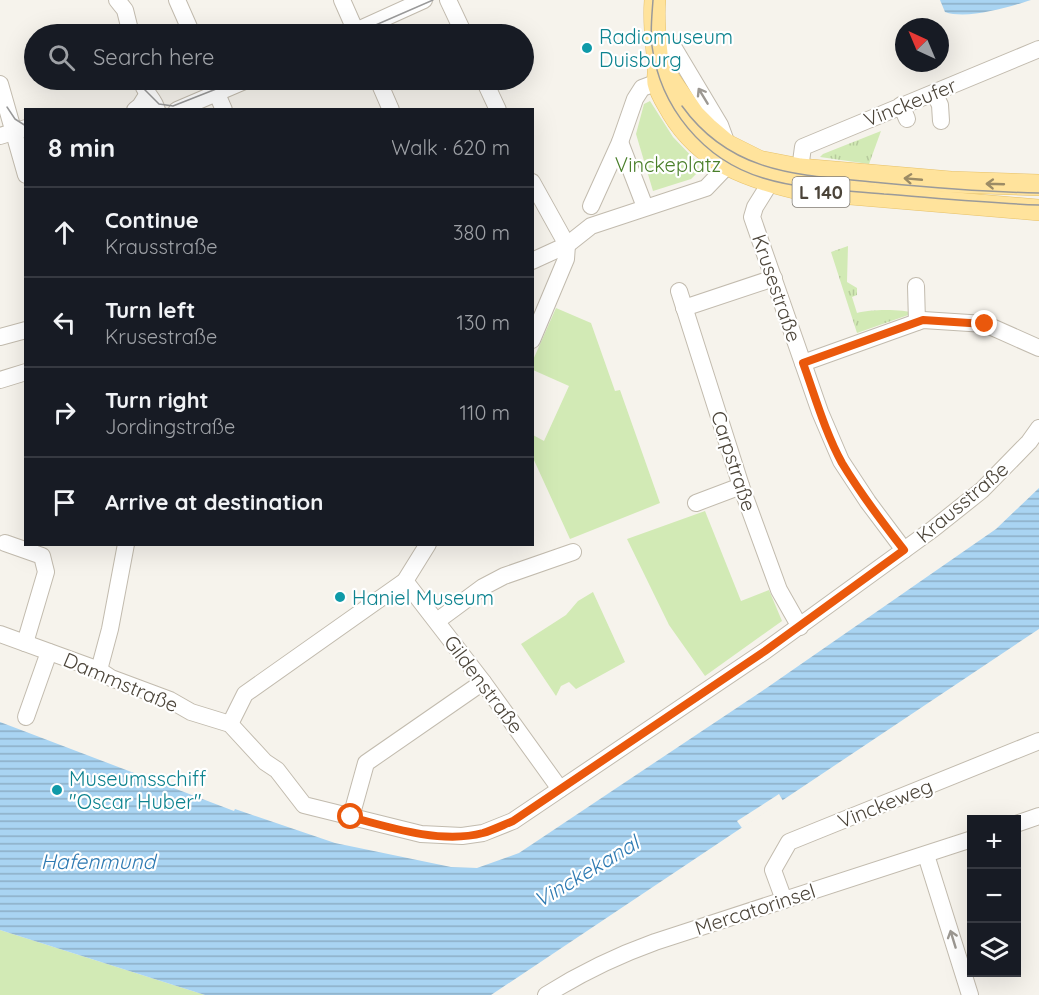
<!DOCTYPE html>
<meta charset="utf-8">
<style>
body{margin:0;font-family:Quicksand,sans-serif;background:#20242c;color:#f1f3f6}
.controls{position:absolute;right:18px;bottom:18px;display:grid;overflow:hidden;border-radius:0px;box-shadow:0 6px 24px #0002}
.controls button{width:54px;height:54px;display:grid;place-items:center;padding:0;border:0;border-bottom:2px solid #363941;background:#171b24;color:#f1f3f6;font:30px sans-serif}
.compass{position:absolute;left:895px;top:18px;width:54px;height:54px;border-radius:50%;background:#171b24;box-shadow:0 6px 24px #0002;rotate:316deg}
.stop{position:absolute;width:18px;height:18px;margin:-14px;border:4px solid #ea580c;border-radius:50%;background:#fff}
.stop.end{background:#ea580c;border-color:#fff;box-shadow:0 2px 6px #0008}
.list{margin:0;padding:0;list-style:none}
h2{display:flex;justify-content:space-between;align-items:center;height:78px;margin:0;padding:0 24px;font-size:26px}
h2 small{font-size:20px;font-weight:400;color:#9ea1a6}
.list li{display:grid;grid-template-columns:39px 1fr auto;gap:18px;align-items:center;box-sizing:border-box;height:90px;padding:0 24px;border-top:2px solid #363941}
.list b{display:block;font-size:22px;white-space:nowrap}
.list p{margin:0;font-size:20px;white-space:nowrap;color:#9ea1a6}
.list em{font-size:20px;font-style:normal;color:#9ea1a6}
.icon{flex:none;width:33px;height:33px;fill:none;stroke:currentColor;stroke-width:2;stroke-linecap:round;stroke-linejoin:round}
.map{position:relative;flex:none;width:1039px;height:995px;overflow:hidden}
.search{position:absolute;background:#171b24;box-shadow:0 6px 24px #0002;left:24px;top:24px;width:510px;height:66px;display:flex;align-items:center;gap:15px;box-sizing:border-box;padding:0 21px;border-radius:33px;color:#9ea1a6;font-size:22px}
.panel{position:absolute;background:#171b24;box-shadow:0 6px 24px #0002;left:24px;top:108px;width:510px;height:438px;border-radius:0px}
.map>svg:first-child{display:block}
</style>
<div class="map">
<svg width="1039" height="995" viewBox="0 0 1039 995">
<defs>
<pattern id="grass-tufts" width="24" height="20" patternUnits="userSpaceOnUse" patternTransform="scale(1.5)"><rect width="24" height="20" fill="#d2eab5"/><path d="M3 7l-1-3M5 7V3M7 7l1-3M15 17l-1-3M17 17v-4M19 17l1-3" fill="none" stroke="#b6ca9c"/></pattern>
<pattern id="water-rules" width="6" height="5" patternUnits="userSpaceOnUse" patternTransform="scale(1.5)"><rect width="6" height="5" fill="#a9d4f2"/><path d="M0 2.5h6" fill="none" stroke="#8caec5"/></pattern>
</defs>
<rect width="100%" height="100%" fill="#f6f3ec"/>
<g fill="url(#grass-tufts)">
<polygon points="881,131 869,164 820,157 823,154"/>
<path d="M848,246L847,282L857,288V295L852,297L857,313C870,309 903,309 914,313L857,333L831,252Z"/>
</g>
<g fill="#d2eab5">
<polygon points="650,101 673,137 697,162 699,167 697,173 691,179 653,191 636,134 644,104"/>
<polygon points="556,308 591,323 615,391 620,390 660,503 570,539 533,458 533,435 544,441 569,386 533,370 533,360"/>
<polygon points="705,511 741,601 769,590 782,621 705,676 669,625 627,539"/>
<polygon points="593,592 625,662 576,689 569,682 561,686 556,696 521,644 566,615 578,601"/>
<polygon points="0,930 205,995 0,995"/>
</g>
<g fill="url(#water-rules)">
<path d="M940,0H1031C1009,7 967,20 945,12Z"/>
<polygon points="1039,488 1039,629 491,995 205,995 0,930 0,722 234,811 235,809 335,843 451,867 477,868 519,853 768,687 996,529"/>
</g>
<polygon fill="#f6f3ec" points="779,794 783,801 742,828 737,821"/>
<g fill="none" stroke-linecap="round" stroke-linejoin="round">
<g stroke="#c2bbae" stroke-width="18">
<g id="minor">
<polyline points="117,0 125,10 131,34"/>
<polyline points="177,0 192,34"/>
<polyline points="342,0 357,34"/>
<polyline points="448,0 464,34"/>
<polyline points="349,34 424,0"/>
<polyline points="654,42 674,48 720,125 728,147"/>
<path d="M141,80C145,94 154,98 157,110"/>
<polyline points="211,80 224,110"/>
<polyline points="378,80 391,110"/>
<polyline points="484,80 498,110"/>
<polyline points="0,84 26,175"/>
<polyline points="934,93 940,105 941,121"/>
<polyline points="901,105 907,119"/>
<polyline points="135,110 140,106 147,95"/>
<polyline points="177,110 247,80"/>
<polyline points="0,136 26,128"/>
<polyline points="620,142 645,207"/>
<polyline points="800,169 803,147 1039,49"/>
<polyline points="532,182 567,245 566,259 532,340"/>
<polyline points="770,183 755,207 752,217 820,412 841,461 868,502 904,550"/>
<polyline points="591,206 620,142 635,99 642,88 658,82"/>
<polyline points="532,261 567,245 591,226 706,188 728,165"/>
<polyline points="916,286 917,322"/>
<polyline points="679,291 741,486 779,590 800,627"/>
<polyline points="684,308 774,278"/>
<polyline points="0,337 26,330"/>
<polyline points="803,363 923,320 985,324 1039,348"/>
<polyline points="0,380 26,372"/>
<polyline points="696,503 741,486"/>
<polyline points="5,543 42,556 46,572 25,643"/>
<polyline points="405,581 483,682 560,789"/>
<polyline points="437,621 483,587 504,576 573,552"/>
<polyline points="0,634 99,670 111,678 170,700 191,712 230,724 265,762 277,770 304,805 421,834 462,836 483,833 513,821 765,651 933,529 982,490 1029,442 1039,428"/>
<polyline points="99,670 110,629 126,544"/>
<polyline points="26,717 49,652"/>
<polyline points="230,724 245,694 405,581 428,544"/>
<polyline points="351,817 366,763 483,682"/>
<polyline points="1016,824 1039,816"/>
<polyline points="926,855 970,995"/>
<polyline points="784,900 773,870 789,842 1039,741"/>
<path d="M546,995C581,973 616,956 655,942L972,839"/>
</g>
</g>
<g stroke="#e6c16a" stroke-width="22">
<g id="major">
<path d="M655,0C653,24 656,41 658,64C659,70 657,77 658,83C660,93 667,103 672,112C702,162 749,178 803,190L1039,210"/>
<polyline points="665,73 694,115 707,128 727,145 759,161 800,169 951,182 1039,185"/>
</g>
</g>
<use href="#minor" stroke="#fff" stroke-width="16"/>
<use href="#major" stroke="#ffe39c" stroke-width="21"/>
<g stroke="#9a9a9a" stroke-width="1.5">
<path d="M653,0C652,15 650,31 652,46C660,107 703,160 763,178C802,190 844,190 884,194C936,198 987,203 1039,205"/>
<polyline points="341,34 360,26"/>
<polyline points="355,34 433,0"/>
<polyline points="143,88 159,104 173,106 239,80"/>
<polyline points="231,89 253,80"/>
<path d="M682,106C733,177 805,175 883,183C935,188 987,192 1039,193"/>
<polyline points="7,107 15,119 26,126"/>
</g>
</g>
<defs><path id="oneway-shaft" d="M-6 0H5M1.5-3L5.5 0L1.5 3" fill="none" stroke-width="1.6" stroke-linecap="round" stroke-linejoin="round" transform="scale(1.5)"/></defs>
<g stroke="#9c9892">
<use href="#oneway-shaft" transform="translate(703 96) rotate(-121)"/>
<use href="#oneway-shaft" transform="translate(953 939) rotate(-107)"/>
</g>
<g stroke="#9c8c66">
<use href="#oneway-shaft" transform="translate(913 179) rotate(-175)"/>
<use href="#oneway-shaft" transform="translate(995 184) rotate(-178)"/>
</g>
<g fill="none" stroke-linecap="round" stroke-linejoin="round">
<path stroke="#ea580c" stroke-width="8" d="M351,817C391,828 442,844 483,833C493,830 503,825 513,821L765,651L904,550C882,522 860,493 842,463C825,432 815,396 803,363L923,320L985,324"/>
</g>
<g fill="#0f9aa8" stroke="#fff" stroke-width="2">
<circle cx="587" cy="48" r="6"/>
<circle cx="340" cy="597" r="6"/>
<circle cx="57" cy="790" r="6"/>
</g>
<g text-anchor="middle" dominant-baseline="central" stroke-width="4.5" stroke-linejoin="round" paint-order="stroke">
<rect fill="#fff" stroke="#817c74" stroke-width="1.5" x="792.5" y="177" width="57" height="30" rx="4.5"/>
<g font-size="18" font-weight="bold" fill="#4b4439">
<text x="821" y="192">L 140</text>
</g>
<g font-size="20" fill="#0d838f" stroke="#fff" text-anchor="start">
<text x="599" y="36">Radiomuseum<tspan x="599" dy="23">Duisburg</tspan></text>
<text x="352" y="597">Haniel Museum</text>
<text x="69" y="778">Museumsschiff<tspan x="69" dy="23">"Oscar Huber"</tspan></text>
</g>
<g font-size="20" fill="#4b4439" stroke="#fff">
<text transform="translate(910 102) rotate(-22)">Vinckeufer</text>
<text transform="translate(777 288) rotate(71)">Krusestraße</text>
<text transform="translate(734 461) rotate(72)">Carpstraße</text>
<text transform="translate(962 502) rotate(-40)">Krausstraße</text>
<text transform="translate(121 682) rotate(23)">Dammstraße</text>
<text transform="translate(484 684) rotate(53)">Gildenstraße</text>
<text transform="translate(885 803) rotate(-22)">Vinckeweg</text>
<text transform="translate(755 909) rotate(-18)">Mercatorinsel</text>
</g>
<g font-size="20" fill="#4a7f2a" stroke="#fff">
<text x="668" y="164">Vinckeplatz</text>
</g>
<g font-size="21" font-style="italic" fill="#2e7ab2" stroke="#fff">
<text x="98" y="861">Hafenmund</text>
<text transform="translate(586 871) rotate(-31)">Vinckekanal</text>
</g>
</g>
</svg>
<div class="controls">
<button>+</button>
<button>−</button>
<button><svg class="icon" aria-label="layers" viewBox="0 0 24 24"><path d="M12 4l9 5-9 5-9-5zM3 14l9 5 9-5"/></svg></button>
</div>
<svg class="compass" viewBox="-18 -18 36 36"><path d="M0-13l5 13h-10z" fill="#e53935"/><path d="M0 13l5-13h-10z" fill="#9ea1a6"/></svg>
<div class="stop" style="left:351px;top:817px"></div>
<div class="stop end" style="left:985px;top:324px"></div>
<div class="search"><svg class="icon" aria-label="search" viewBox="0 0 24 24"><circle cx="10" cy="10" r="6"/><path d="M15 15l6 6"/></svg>Search here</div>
<section class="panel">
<h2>8 min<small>Walk · 620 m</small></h2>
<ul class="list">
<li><svg class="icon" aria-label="ahead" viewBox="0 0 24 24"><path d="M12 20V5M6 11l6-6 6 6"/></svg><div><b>Continue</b><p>Krausstraße</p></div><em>380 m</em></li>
<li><svg class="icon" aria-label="left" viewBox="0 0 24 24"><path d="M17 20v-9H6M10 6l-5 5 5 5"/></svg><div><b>Turn left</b><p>Krusestraße</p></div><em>130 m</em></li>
<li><svg class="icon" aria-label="right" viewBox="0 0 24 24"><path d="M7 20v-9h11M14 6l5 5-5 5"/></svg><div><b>Turn right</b><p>Jordingstraße</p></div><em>110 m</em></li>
<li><svg class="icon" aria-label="arrive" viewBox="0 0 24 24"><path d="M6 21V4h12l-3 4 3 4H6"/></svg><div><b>Arrive at destination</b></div></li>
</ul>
</section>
</div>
